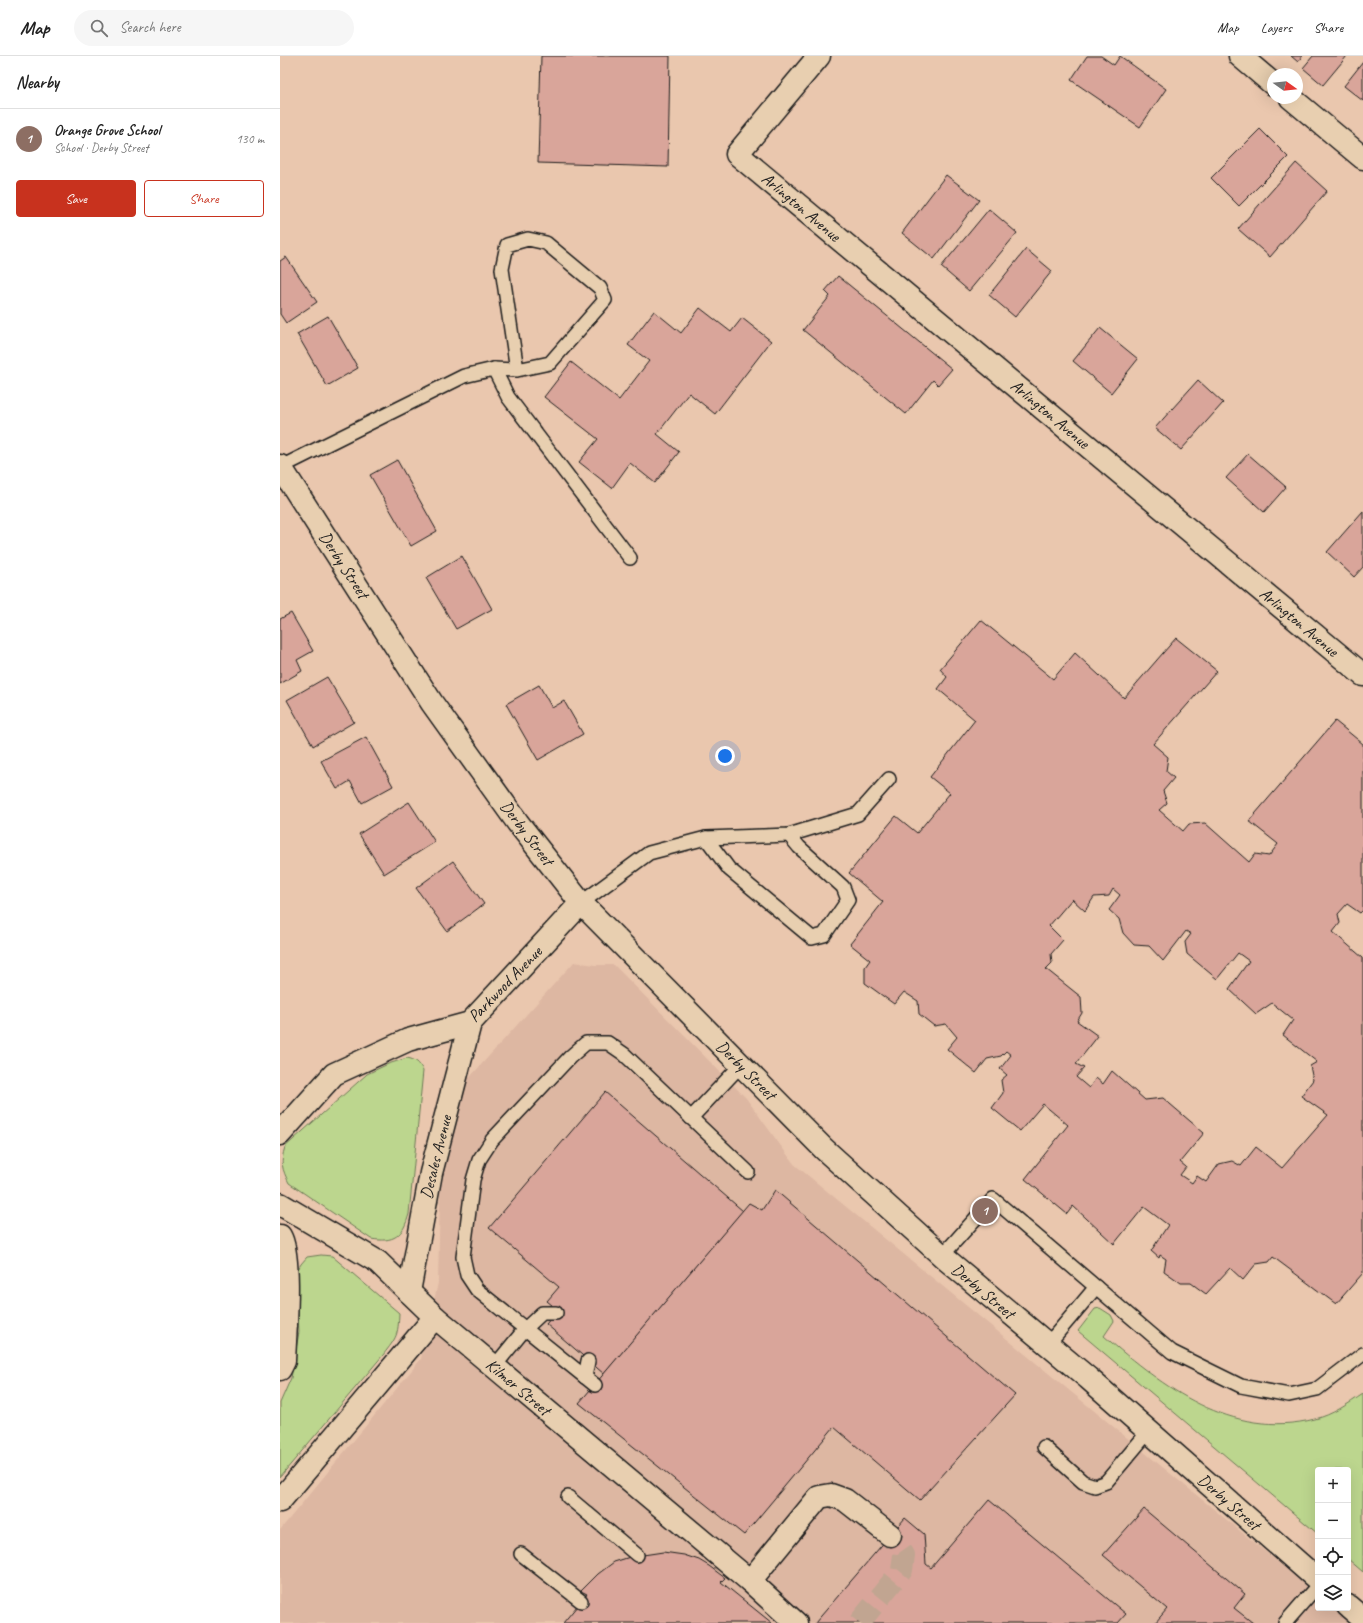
<!DOCTYPE html>
<meta charset="utf-8">
<style>
body{margin:0;font-family:Caveat,sans-serif;background:#f6f6f6;color:#222}
.controls{position:absolute;right:12px;bottom:12px;display:grid;overflow:hidden;border-radius:4px;box-shadow:0 4px 16px #0002}
.controls button{width:36px;height:36px;display:grid;place-items:center;padding:0;border:0;border-bottom:1px solid #e0e0e0;background:#fff;color:#222;font:20px sans-serif}
.compass{position:absolute;left:987px;top:12px;width:36px;height:36px;border-radius:50%;background:#fff;box-shadow:0 4px 16px #0002;rotate:105deg}
.you{position:absolute;left:445px;top:700px;width:14px;height:14px;margin:-10px;border:3px solid #fff;border-radius:50%;background:#1a73e8;box-shadow:0 0 0 6px #1a73e833}
.badge{display:grid;place-items:center;width:26px;height:26px;border-radius:50%;background:#c8321e;color:#fff;font-size:13px;font-weight:700}
.pin{position:absolute;translate:-50% -50%;border:2px solid #fff;box-shadow:0 1px 4px #0006}
.list{margin:0;padding:0;list-style:none}
h2{display:flex;justify-content:space-between;align-items:center;height:52px;margin:0;padding:0 16px;font-size:17px}
h2 small{font-size:13px;font-weight:400;color:#767676}
.list li{display:grid;grid-template-columns:26px 1fr auto;gap:12px;align-items:center;box-sizing:border-box;height:60px;padding:0 16px;border-top:1px solid #e0e0e0}
.list b{display:block;font-size:15px;white-space:nowrap}
.list p{margin:0;font-size:13px;white-space:nowrap;color:#767676}
.list em{font-size:13px;font-style:normal;color:#767676}
.actions{display:flex;gap:8px;padding:12px 16px}
.actions a{flex:1;padding:9px 0;border:1px solid #c8321e;border-radius:4px;text-align:center;font-size:14px;color:#c8321e}
.actions .main{background:#c8321e;color:#fff}
.icon{flex:none;width:22px;height:22px;fill:none;stroke:currentColor;stroke-width:2;stroke-linecap:round;stroke-linejoin:round}
.map{position:relative;flex:none;width:1083px;height:1567px;overflow:hidden}
header{display:flex;align-items:center;gap:24px;box-sizing:border-box;height:56px;padding:0 20px;background:#fff;border-bottom:1px solid #e0e0e0}
header strong{font-size:19px}
nav{display:flex;gap:22px;margin-inline-start:auto;font-size:14px}
.search{width:280px;height:36px;background:#f6f6f6;display:flex;align-items:center;gap:10px;box-sizing:border-box;padding:0 14px;border-radius:22px;color:#767676;font-size:15px}
main{display:flex}
aside{flex:1;background:#fff}
.map>svg:first-child{display:block}
</style>
<header>
<strong>Map</strong>
<div class="search"><svg class="icon" aria-label="search" viewBox="0 0 24 24"><circle cx="10" cy="10" r="6"/><path d="M15 15l6 6"/></svg>Search here</div>
<nav><a>Map</a><a>Layers</a><a>Share</a></nav>
</header>
<main>
<aside>
<h2>Nearby<small></small></h2>
<ul class="list">
<li><span class="badge" style="background:#8d6e63">1</span><div><b>Orange Grove School</b><p>School · Derby Street</p></div><em>130 m</em></li>
</ul>
<div class="actions"><a class="main">Save</a><a>Share</a></div>
</aside>
<div class="map">
<svg width="1083" height="1567" viewBox="0 0 1083 1567">
<rect width="100%" height="100%" fill="#eac7ae"/>
<filter id="ink" filterUnits="userSpaceOnUse"><feTurbulence type="fractalNoise" baseFrequency=".025" numOctaves="2"/><feDisplacementMap in="SourceGraphic" scale="8" xChannelSelector="R" yChannelSelector="G"/><feConvolveMatrix kernelMatrix="1 2 1 2 8 2 1 2 1" color-interpolation-filters="sRGB"/></filter>
<g filter="url(#ink)">
<polygon fill="#ddb7a2" points="294,906 315,909 334,909 466,1042 514,1108 1038,1539 1038,1552 1055,1552 1074,1567 0,1567 0,1474 141,1303 158,1227 160,1137 181,1031"/>
<g fill="#bcd68e" stroke="#6c7955">
<path d="M127,1002C136,1004 139,1006 143,1015L129,1158C123,1180 114,1187 91,1183L9,1127C2,1113 0,1107 5,1091L87,1018L108,1008Z"/>
<path d="M41,1199L52,1200L119,1257C118,1280 117,1281 103,1299L0,1421V1347L11,1322L19,1276L16,1217L21,1208L27,1201Z"/>
<path d="M820,1252L831,1259L834,1265L824,1280C883,1331 951,1384 1035,1363C1052,1359 1068,1348 1083,1338V1516L1068,1503V1414H1038V1478L798,1275L815,1253Z"/>
</g>
<g fill="#d9a59a" stroke="#1c1c1c" fill-rule="evenodd">
<polygon points="261,0 390,0 388,111 258,107"/>
<polygon points="807,0 821,0 834,9 840,0 886,33 860,71 791,24"/>
<polygon points="1011,0 1022,0 1018,6"/>
<polygon points="1033,0 1067,0 1043,29 1023,12"/>
<polygon points="1083,6 1083,45 1064,30"/>
<polygon points="980,73 1008,101 959,150 931,122"/>
<polygon points="1016,107 1047,135 990,201 958,173"/>
<polygon points="666,119 699,144 654,203 622,177"/>
<polygon points="709,153 737,177 689,235 661,211"/>
<polygon points="746,193 772,215 735,261 709,239"/>
<polygon points="6,201 37,246 6,267 0,258 0,205"/>
<polygon points="558,220 672,313 658,329 653,324 626,358 523,274 550,240 545,235"/>
<polygon points="420,252 451,276 462,262 491,285 435,358 409,337 377,378 399,396 375,427 350,407 332,432 299,406 318,383 264,341 291,306 339,344 369,305 348,289 374,255 401,277"/>
<polygon points="48,260 78,312 47,330 17,278"/>
<polygon points="820,272 858,303 831,337 793,305"/>
<polygon points="918,324 943,347 901,394 875,372"/>
<polygon points="968,398 1006,431 984,456 946,422"/>
<polygon points="117,404 157,475 131,490 90,419"/>
<polygon points="1083,455 1083,511 1074,521 1047,496"/>
<polygon points="182,500 212,553 176,573 146,522"/>
<polygon points="11,557 33,595 17,604 22,615 0,628 0,563"/>
<path d="M701,564L773,623L795,597L844,642L896,582L937,615L873,688L888,701L886,715L894,722L883,735L887,747L879,754L903,775L909,768L925,767L969,806L975,798L989,800L998,788L969,765L1055,665L1083,688V854L1080,857L1067,848L1058,858L1060,867L1053,876L1083,902V1217L1056,1248L993,1201L989,1206L976,1208L963,1224L950,1212L926,1238L911,1227H901L884,1215L886,1203L880,1199L879,1202L871,1195L888,1169L864,1151L834,1188L793,1150L787,1158L745,1123L788,1069L763,1048L740,1075L712,1052L723,1037L721,1024L727,1019L720,1013L731,999L726,995L721,1000L707,1003L696,1017L667,993L677,981L666,968L654,970L639,958L638,945L624,936L614,948L585,927V911L590,904L570,888L603,846L569,817L616,760L637,777L670,737L650,721L695,664L658,633L667,621L660,613ZM833,833L840,839L829,854L839,863L843,877L854,889L869,890L883,905L906,875L911,878L905,886L907,898L937,923L958,897L969,905L949,933L976,958L992,947L1013,964L1003,979L1037,1006L1030,1010L1033,1024L1021,1040L1048,1059L1002,1112L976,1091L961,1110L952,1105L939,1108L926,1126L917,1120L912,1127L900,1119L906,1111L900,1106L924,1077L883,1042L865,1044L832,1015L823,1028L816,1022L809,1032L796,1021L804,1012L796,1008L818,980L797,965L802,957L801,941L766,913L772,907L771,898L783,884L769,870L792,843L805,855L814,841L829,840Z"/>
<polygon points="47,621 74,666 33,690 7,644"/>
<polygon points="259,629 272,652 284,645 303,678 258,704 226,648"/>
<polygon points="86,681 113,730 82,747 70,725 57,733 41,705"/>
<polygon points="129,746 155,786 104,818 79,778"/>
<polygon points="173,805 204,848 167,875 136,832"/>
<polygon points="325,1036 463,1155 324,1318 266,1268 278,1254 267,1245 279,1231 209,1172"/>
<polygon points="495,1134 735,1339 640,1444 554,1371 464,1479 299,1347 469,1147 482,1154"/>
<polygon points="709,1444 846,1558 838,1567 535,1567 625,1462 644,1478 646,1508 651,1512"/>
<polygon points="864,1453 965,1538 954,1552 973,1567 875,1567 887,1553 823,1499"/>
<polygon points="383,1496 404,1499 419,1504 429,1510 445,1522 441,1526 492,1567 283,1567 307,1538 301,1535 318,1518 334,1506 350,1501"/>
</g>
<g fill="none" stroke-linecap="round" stroke-linejoin="round">
<polyline stroke="#c1a591" stroke-width="22" stroke-dasharray="22 11" stroke-linecap="butt" points="579,1567 622,1514 624,1499 610,1479"/>
<g stroke="#1c1c1c" stroke-width="16">
<g id="service">
<polyline points="214,313 228,341 350,502"/>
<polyline points="1,411 184,320 214,313 237,314 270,307 325,244 320,232 266,187 248,183 227,189 222,213 237,314"/>
<polyline points="426,782 449,813 532,882 544,879 568,844 563,831 519,791 509,779"/>
<polyline points="301,847 369,797 426,782 509,779 578,758 609,723"/>
<polyline points="411,1062 461,1009"/>
<polyline points="662,1200 713,1143 892,1296 961,1330 1009,1339 1037,1333 1083,1298"/>
<polyline points="768,1288 816,1231"/>
<polyline points="214,1311 245,1273 262,1257 276,1257"/>
<polyline points="305,1321 308,1305"/>
<polyline points="315,1329 197,1234 187,1219 183,1201 193,1124 199,1104 212,1084 290,1001 306,987 328,987 344,998 468,1116"/>
<polyline points="764,1391 803,1426 815,1430 826,1426 869,1375"/>
<polyline points="288,1441 357,1499"/>
<polyline points="241,1498 301,1545"/>
<polyline points="1005,1567 1038,1529"/>
</g>
</g>
<g stroke="#1c1c1c" stroke-width="25">
<g id="minor">
<polyline points="539,0 457,98 1083,619"/>
<polyline points="0,1078 54,1018 128,984 190,967 301,847"/>
<polyline points="0,1148 98,1206 155,1261 470,1525"/>
<path d="M0,1180C12,1200 5,1279 4,1305L0,1313"/>
<polyline points="129,1236 151,1117 190,967"/>
<polyline points="0,1445 155,1261"/>
<polyline points="516,1567 470,1525 539,1441 551,1439 565,1444 610,1479"/>
</g>
</g>
<g stroke="#1c1c1c" stroke-width="25">
<g id="tertiary">
<polyline points="0,410 152,647 238,767 301,847 544,1093 668,1205 808,1322 1038,1524"/>
<polyline points="1068,1550 1083,1563"/>
</g>
</g>
<g stroke="#1c1c1c" stroke-width="25">
<g id="secondary">
<polyline points="960,0 993,28"/>
<polyline points="1011,42 1083,102"/>
</g>
</g>
<use href="#service" stroke="#e8cfb0" stroke-width="13"/>
<use href="#minor" stroke="#e8cfb0" stroke-width="22"/>
<use href="#tertiary" stroke="#e8cfb0" stroke-width="22"/>
<use href="#secondary" stroke="#e8cfb0" stroke-width="22"/>
</g>
</g>
<g text-anchor="middle" dominant-baseline="central" stroke-width="3" stroke-linejoin="round" paint-order="stroke">
<g font-size="17" fill="#1c1c1c" stroke="#e8cfb0">
<text transform="translate(521 151) rotate(40)">Arlington Avenue</text>
<text transform="translate(770 358) rotate(40)">Arlington Avenue</text>
<text transform="translate(64 509) rotate(57)">Derby Street</text>
<text transform="translate(1019 566) rotate(40)">Arlington Avenue</text>
<text transform="translate(247 777) rotate(53)">Derby Street</text>
<text transform="translate(225 928) rotate(-46)">Parkwood Avenue</text>
<text transform="translate(466 1014) rotate(45)">Derby Street</text>
<text transform="translate(156 1101) rotate(-76)">Desales Avenue</text>
<text transform="translate(703 1235) rotate(40)">Derby Street</text>
<text transform="translate(238 1331) rotate(40)">Kilmer Street</text>
<text transform="translate(949 1446) rotate(41)">Derby Street</text>
</g>
</g>
</svg>
<div class="controls">
<button>+</button>
<button>−</button>
<button><svg class="icon" aria-label="locate" viewBox="0 0 24 24"><circle cx="12" cy="12" r="6"/><path d="M12 2v4M12 18v4M2 12h4M18 12h4"/></svg></button>
<button><svg class="icon" aria-label="layers" viewBox="0 0 24 24"><path d="M12 4l9 5-9 5-9-5zM3 14l9 5 9-5"/></svg></button>
</div>
<svg class="compass" viewBox="-18 -18 36 36"><path d="M0-13l5 13h-10z" fill="#e53935"/><path d="M0 13l5-13h-10z" fill="#767676"/></svg>
<div class="you"></div>
<div class="pin badge" style="left:705px;top:1155px;background:#8d6e63">1</div>
</div>
</main>
